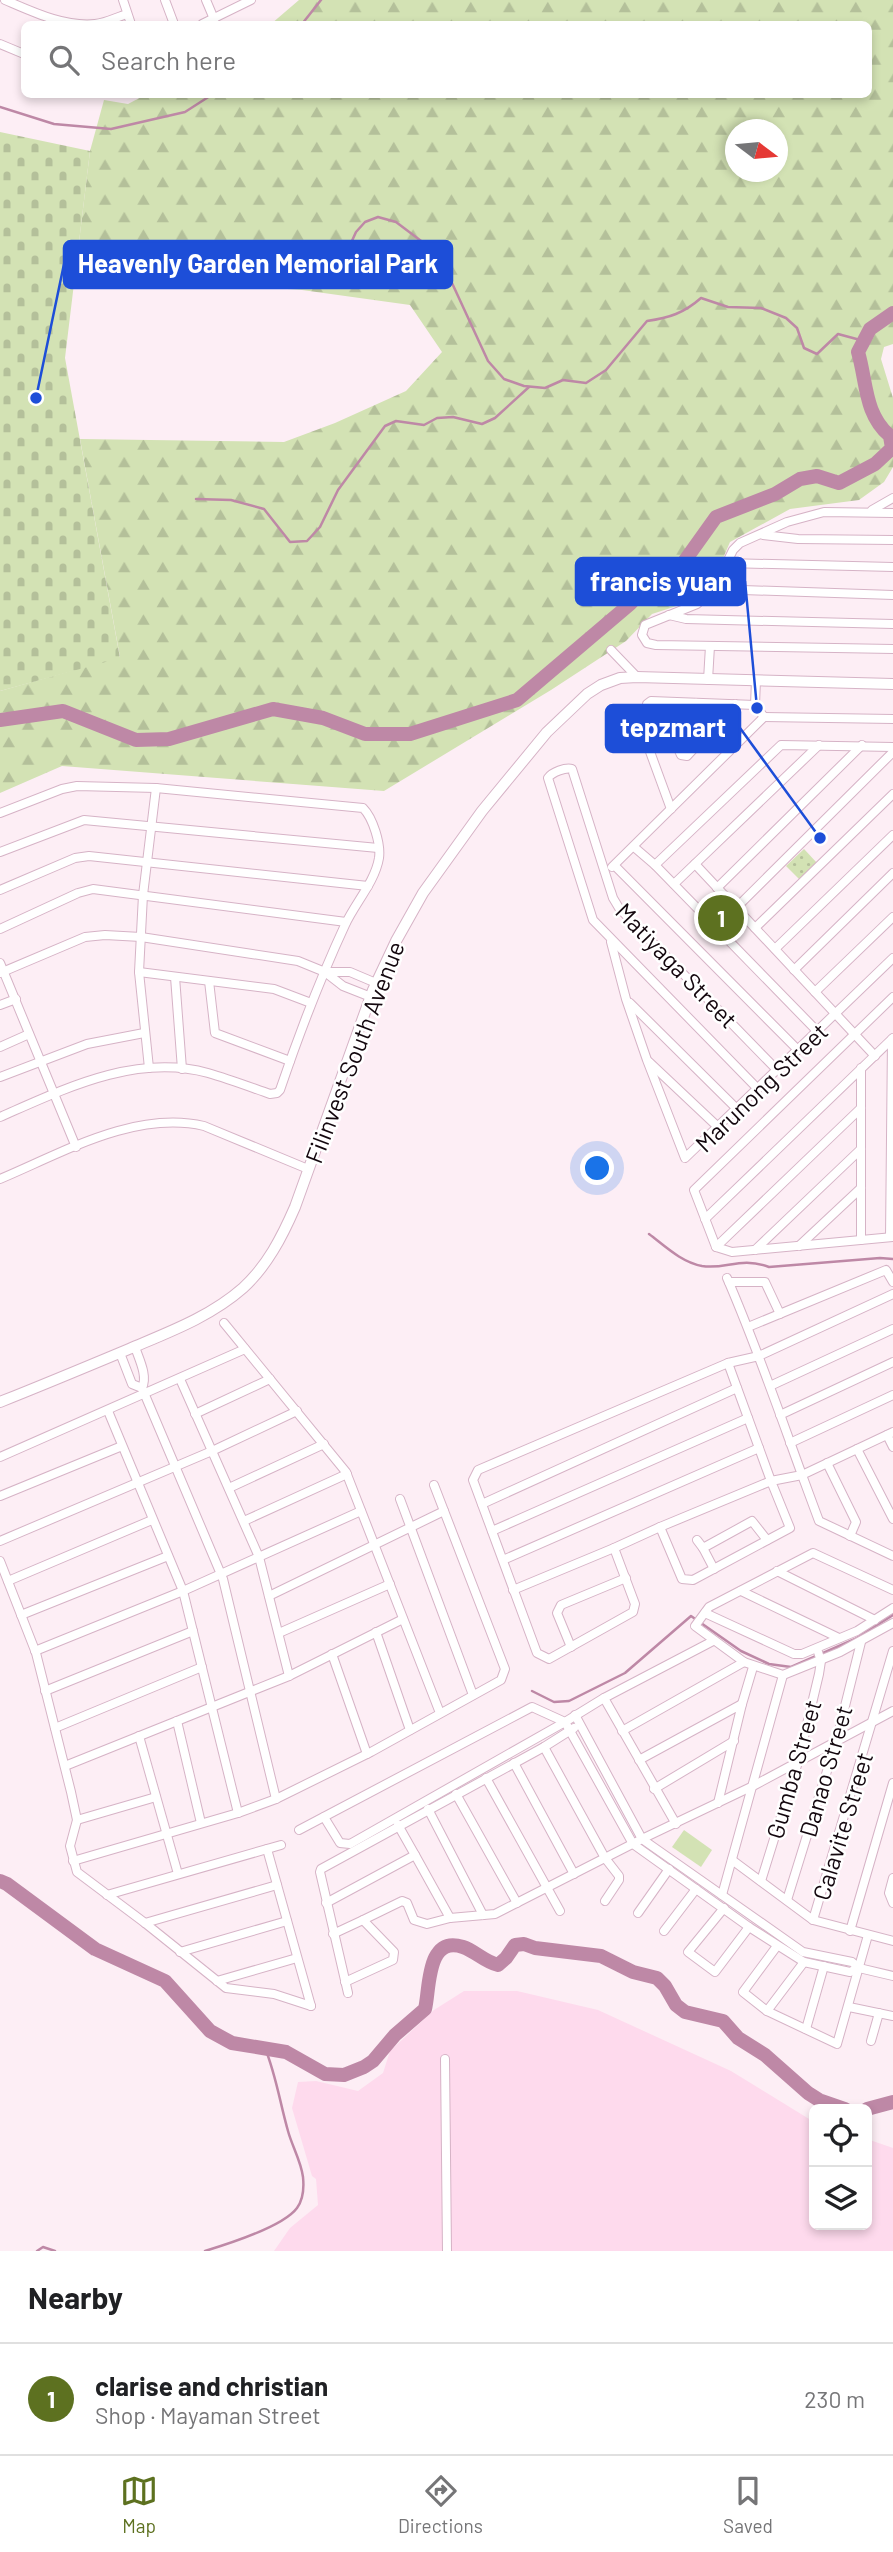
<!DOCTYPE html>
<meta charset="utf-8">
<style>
body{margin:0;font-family:Barlow,sans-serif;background:#f2f2f2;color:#202124}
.controls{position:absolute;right:21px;bottom:21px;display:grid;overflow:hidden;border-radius:10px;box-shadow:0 4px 10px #0003}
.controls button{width:63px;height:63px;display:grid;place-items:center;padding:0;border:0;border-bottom:2px solid #e0e0e0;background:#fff;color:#202124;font:35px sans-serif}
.compass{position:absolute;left:725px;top:119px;width:63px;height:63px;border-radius:50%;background:#fff;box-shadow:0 4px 10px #0003;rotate:106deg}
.you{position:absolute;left:598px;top:1169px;width:24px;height:24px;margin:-18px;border:5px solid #fff;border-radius:50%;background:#1a73e8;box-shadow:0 0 0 10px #1a73e833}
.badge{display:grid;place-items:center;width:46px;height:46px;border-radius:50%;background:#5d7120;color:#fff;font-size:23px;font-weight:700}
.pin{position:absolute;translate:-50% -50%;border:4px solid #fff;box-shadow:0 2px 7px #0006}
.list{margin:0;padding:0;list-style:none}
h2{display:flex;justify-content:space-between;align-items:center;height:91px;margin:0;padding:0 28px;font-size:30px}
h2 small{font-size:23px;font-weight:400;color:#757577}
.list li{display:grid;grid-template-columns:46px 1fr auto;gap:21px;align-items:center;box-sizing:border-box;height:112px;padding:0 28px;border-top:2px solid #e0e0e0}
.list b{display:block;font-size:26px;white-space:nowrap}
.list p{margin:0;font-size:23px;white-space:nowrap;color:#757577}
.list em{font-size:23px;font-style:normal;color:#757577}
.icon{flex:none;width:38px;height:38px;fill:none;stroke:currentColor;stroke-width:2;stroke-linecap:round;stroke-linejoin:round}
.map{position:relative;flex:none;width:893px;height:2251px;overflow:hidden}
.search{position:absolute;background:#fff;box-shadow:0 4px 10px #0003;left:21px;right:21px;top:21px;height:77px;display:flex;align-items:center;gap:18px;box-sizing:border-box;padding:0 24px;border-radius:10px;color:#757577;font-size:26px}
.sheet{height:203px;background:#fff}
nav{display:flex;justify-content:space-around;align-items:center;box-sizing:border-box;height:98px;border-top:2px solid #e0e0e0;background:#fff;font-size:19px;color:#757577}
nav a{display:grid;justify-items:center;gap:4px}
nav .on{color:#5d7120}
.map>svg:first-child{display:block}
</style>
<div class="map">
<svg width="893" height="2251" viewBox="0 0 893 2251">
<defs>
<pattern id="grass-dots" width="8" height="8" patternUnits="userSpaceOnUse" patternTransform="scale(1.75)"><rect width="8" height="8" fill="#d3e2b4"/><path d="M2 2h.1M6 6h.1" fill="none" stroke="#b4c09a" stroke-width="1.8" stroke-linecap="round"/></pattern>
<pattern id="forest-firs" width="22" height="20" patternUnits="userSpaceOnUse" patternTransform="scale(1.75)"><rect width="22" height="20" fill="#d3e2b4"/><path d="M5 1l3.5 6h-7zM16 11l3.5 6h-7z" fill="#b4c09a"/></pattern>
<pattern id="cemetery-stones" width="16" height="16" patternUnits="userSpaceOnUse" patternTransform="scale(1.75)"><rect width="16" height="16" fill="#d3e2b4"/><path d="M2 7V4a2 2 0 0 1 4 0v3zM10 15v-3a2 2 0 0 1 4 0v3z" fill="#b4c09a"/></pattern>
</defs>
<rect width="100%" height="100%" fill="#fdeef5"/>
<polygon fill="#fedaed" points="464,1991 517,1991 598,2010 731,2071 814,2122 814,2225 867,2225 867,2139 893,2148 893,2251 274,2251 290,2228 318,2205 316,2179 312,2176 292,2108 298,2082 316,2081 358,2091 383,2073 390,2051 434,2010"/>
<polygon fill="url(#grass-dots)" points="804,849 818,864 801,881 786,866"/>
<path fill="url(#forest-firs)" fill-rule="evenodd" d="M299,0H893V344L884,347L881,359L893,398V467L884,482L859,500L790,509L730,542L709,591L692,601L652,614L626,641L551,690L384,791L62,766L0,793V691L120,657L80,439L284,442L335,423L406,391L442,352L410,305L302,290L75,275L90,151L104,100L128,104L147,94H868V24H271ZM736,130H778V172H736Z"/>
<polygon fill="url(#cemetery-stones)" points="0,132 90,151 65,358 120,658 0,691"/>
<polygon fill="#d3e2b4" points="684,1830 712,1850 701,1867 672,1847"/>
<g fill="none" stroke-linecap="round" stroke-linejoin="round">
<g stroke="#be88a6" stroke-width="2.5">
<polyline points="302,24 321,0"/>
<polyline points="0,107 54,124 111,129 185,112 213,94"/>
<path d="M129,247C169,242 210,237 248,254C258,258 266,265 277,269L293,261L307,258L323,261L346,254L356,232L365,222L378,217L396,222L445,259L452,283L488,361L504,379L524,386L545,388L563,380L586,383L606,370L647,321C669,318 684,313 701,298L728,307L761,308L786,318L797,328L804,348L817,354L838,334L864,341"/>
<polyline points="196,499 231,500 264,509 290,542 307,541 320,527 338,490 385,426 396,421 424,425 437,418 453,417 482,424 495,418 529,387"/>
<path d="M649,1234C665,1246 681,1262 702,1266C726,1270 740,1256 769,1267L880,1258L893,1259"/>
<polyline points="532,1691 554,1702 569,1701 625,1673 691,1616 741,1651 769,1664 791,1667 855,1639 893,1615"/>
<polyline points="37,2251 43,2247 55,2251"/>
<path d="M205,2251C228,2244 283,2227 297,2208C303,2200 304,2187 303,2177C301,2161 292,2146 288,2131C280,2103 276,2075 265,2048"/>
</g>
<g stroke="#be88a6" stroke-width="14">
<path d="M0,720L63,711L136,740L169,739L273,709L323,718L365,734H410L517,700L630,604L655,578L681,566L716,517L775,494L800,479L817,476L839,483L875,464L892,448L890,436C864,414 867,382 858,352L870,329L893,313"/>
<path d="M0,1881L7,1884L95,1949L165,1981L210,2031L232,2043L286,2052L325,2074L344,2075L364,2067L373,2061L395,2035L425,2009C430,1989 426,1935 463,1947C475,1951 485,1962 498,1965L506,1958L515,1945L524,1944L535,1948L601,1956L633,1972L657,1978L665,1986L676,2005L685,2012L723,2021L738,2038L765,2055L808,2093L819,2100L845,2109"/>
<polyline points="867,2109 893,2102"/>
</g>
<g stroke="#d6b3c6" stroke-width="10">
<g id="street">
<path d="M5,0C33,12 64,27 95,24C106,23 117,17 127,14"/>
<polyline points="123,0 131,24"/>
<polyline points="165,0 174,24"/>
<polyline points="206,0 214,19"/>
<polyline points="202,24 251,0"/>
<polyline points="0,44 24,54"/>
<polyline points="872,510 893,498"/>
<polyline points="893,513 824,512 787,522 740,543 733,550 714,589 697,604 645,625 642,635 647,643 656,645 893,649"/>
<polyline points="763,535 798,539 893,540"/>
<polyline points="727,563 893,567"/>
<polyline points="714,589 893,595"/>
<polyline points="669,615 686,619 893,624"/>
<polyline points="611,650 637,677"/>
<polyline points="708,680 710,646"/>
<polyline points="756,680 755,705 764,717"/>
<polyline points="696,703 671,733 681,755 687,756 735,704"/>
<polyline points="764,717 893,719"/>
<polyline points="671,809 645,738 647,704 651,701 755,705"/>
<path d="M0,813L62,789L77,786L156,788L363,808C373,818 381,844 379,858C375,882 355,903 345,925C320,979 299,1034 280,1090L277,1093L270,1094C250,1087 229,1079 208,1073C136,1053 64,1089 0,1117"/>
<polyline points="634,847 655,865 817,1031"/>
<polyline points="0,852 84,820 378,848"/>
<polyline points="695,864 875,1056"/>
<polyline points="655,865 781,745 893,747"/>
<polyline points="615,866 798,1050"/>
<polyline points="612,867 764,717"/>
<polyline points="674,884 819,745"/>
<polyline points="717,888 862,745"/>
<polyline points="0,890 75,858 89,856 368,886"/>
<polyline points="736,908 893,752"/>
<polyline points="755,928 893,794"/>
<polyline points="0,929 78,893 93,889 346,922"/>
<polyline points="611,942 626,999 647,1060 685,1158 893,958"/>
<polyline points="775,949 893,835"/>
<polyline points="0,963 76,1147"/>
<polyline points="794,970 893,873"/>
<polyline points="139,972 274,989 311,1003"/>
<polyline points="325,972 350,972 376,983"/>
<polyline points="0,973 85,937 105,935 141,937 298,961 325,972 343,986 371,997"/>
<polyline points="175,977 182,1069"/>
<polyline points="209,981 215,1033 290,1061"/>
<polyline points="815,992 893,917"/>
<polyline points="893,997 694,1190 716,1247 732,1252 893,1237"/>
<polyline points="630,1003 737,1109"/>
<polyline points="0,1005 16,999"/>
<polyline points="0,1047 29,1034"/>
<polyline points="649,1062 718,1127"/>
<polyline points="149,1068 139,972 143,895 156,788"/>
<polyline points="0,1077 87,1044 144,1033"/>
<path d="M758,1089L593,920L548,778C552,772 566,767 572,769L613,898L619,908L777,1070"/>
<path d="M0,1179C62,1153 135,1110 204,1126L308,1169"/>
<polyline points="705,1219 893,1038"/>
<polyline points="890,1237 892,1039"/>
<polyline points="861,1240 861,1068"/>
<polyline points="799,1246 861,1188"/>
<polyline points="716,1247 861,1108"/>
<polyline points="755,1250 861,1149"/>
<path d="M727,1278C755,1342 778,1409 802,1475L771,1481L790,1528L693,1580L682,1579L660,1527L771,1481L728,1363L759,1356L893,1294"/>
<polyline points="729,1282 765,1282 780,1314"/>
<polyline points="224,1323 346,1472 440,1713"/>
<polyline points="748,1327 886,1270 893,1282"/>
<path d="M120,1353L132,1384L142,1388C148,1376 139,1359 135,1347"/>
<polyline points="180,1379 259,1557 289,1676"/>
<polyline points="770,1386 893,1329"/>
<polyline points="142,1388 223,1579 276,1799"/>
<polyline points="108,1411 183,1591 238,1813"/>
<polyline points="195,1414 270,1379"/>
<polyline points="780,1415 893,1362"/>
<polyline points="893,1432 802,1475 819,1521 893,1556"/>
<polyline points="887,1435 893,1447"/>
<polyline points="790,1443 893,1395"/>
<polyline points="857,1449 893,1519"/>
<polyline points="0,1457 245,1349"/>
<polyline points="827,1463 856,1522 850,1536"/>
<polyline points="229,1488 324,1444"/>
<polyline points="0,1496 122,1446"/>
<polyline points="400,1499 473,1695"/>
<polyline points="482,1504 737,1388"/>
<polyline points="244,1521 347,1474"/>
<polyline points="660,1527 614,1548 635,1604 633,1612 549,1659 537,1653 473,1480 478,1470 728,1363"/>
<polyline points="492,1531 748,1418"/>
<polyline points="697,1540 703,1548 752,1521 767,1540"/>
<polyline points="0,1541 212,1451 297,1411"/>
<polyline points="703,1548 714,1569"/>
<polyline points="503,1560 759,1448"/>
<polyline points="0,1561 36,1653 71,1792 77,1820 70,1846 77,1872 145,1923 226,1988 274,1994 311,2006"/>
<polyline points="777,1571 875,1620"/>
<polyline points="8,1581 152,1520"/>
<polyline points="513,1590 614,1548"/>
<polyline points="893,1590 813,1553 709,1607 695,1626 744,1662 783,1675 840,1652 893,1623"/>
<polyline points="741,1591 839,1638"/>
<polyline points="269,1596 444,1511"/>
<polyline points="705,1613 794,1654 802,1654 857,1631 893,1608"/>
<polyline points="21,1615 168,1556"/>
<polyline points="376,1632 410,1730"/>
<polyline points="279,1633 390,1584"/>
<polyline points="571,1647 557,1613 561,1605 626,1578"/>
<polyline points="35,1651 183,1591 361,1511"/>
<polyline points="332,1654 367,1754"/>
<polyline points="45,1691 193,1631"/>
<polyline points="742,1704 753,1667"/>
<polyline points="575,1715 642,1839 803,1952 852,1962 859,1968 893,1976"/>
<polyline points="177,1721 201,1823"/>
<polyline points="55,1728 202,1667"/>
<polyline points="622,1731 744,1662"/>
<polyline points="139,1736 178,1874"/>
<polyline points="544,1747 605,1858 619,1876 619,1880 605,1901"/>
<polyline points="639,1760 742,1704 718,1803"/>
<polyline points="514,1763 574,1874"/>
<polyline points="65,1766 289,1676 403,1619"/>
<polyline points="486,1778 560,1911"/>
<polyline points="654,1789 734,1741"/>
<polyline points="456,1794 517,1903"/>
<polyline points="428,1809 483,1915"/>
<polyline points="324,1817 340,1843 350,1844 565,1722 633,1844 749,1927 804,1962 850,1972 859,1968"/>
<polyline points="77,1820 156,1797"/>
<polyline points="676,1824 604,1698 713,1641"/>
<polyline points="398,1825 415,1855"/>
<polyline points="299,1830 532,1707 565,1722 604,1698"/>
<polyline points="267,1849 311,2006"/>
<polyline points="732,1860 813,1920 893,1941"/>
<polyline points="73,1861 238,1813 276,1799 371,1752 501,1680 505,1669 434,1485"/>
<polyline points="893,1878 889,1893 893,1903"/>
<polyline points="761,1881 798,1762 819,1674 821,1661 817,1649"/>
<polyline points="107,1895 281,1845"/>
<polyline points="722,1895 783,1675"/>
<polyline points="787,1900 836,1742 861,1642"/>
<polyline points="326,1903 415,1855 450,1918 427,1924 414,1920 407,1903 402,1901 363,1920"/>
<polyline points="724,1908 688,1952 715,1972 749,1927"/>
<polyline points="638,1913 669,1869"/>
<polyline points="450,1918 495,1914 646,1837 753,1786 893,1711"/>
<polyline points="813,1920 893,1651"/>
<polyline points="145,1923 277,1885"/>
<polyline points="664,1931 696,1889"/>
<polyline points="850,1931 893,1783"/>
<polyline points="333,1934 363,1920 394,1952 393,1960 345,1982"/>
<polyline points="777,1946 743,1992 767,2011 837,2044 868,1935"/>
<polyline points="180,1952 287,1921"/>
<polyline points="217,1981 297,1958"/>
<polyline points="348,1993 320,1872 321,1869 544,1747 574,1728"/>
<polyline points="849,2007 893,2016"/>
<polyline points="767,2011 804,1962"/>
<polyline points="806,2029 824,1966"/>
<polyline points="871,2041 879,2013"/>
<polyline points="445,2059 447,2251"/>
</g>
</g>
<g stroke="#d6b3c6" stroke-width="12">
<path id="secondary" d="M0,1402C43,1385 86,1367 129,1349C169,1332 210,1317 243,1288C267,1266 282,1237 295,1207L373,990L396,941L423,893L482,811L547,732L587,694L601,685L620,678L637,677L893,684"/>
</g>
<use href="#street" stroke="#fff" stroke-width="8"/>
<use href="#secondary" stroke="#fff" stroke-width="10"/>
</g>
<g text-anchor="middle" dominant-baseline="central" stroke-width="5" stroke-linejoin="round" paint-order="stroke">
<g font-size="24" fill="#13070e" stroke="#fff">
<text transform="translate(677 965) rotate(46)">Matiyaga Street</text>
<text transform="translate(354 1052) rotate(-69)">Filinvest South Avenue</text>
<text transform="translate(761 1087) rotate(-44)">Marunong Street</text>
<text transform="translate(793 1769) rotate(-74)">Gumba Street</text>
<text transform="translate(825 1771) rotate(-74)">Danao Street</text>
<text transform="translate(842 1826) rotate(-73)">Calavite Street</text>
</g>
</g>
<path fill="none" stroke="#1d4ed8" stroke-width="2.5" d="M36 398L64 264M757 708L745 581M820 838L740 728"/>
<g fill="#1d4ed8" stroke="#fff" stroke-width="2.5">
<circle cx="36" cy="398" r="7"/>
<circle cx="757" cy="708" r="7"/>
<circle cx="820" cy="838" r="7"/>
</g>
<g fill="#1d4ed8" stroke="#1d4ed8" stroke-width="2.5">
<rect x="64" y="241" width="388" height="47" rx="7"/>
<rect x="576" y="558" width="169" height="47" rx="7"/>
<rect x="606" y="705" width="134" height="47" rx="7"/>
</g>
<g font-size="26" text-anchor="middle" font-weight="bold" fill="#fff">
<text x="258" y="273">Heavenly Garden Memorial Park</text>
<text x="661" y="591">francis yuan</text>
<text x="673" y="737">tepzmart</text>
</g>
</svg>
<div class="controls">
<button><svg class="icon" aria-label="locate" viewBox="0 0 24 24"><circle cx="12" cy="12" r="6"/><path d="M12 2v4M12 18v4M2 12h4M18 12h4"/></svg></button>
<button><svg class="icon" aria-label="layers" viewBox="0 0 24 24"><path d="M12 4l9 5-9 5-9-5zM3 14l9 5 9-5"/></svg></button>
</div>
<svg class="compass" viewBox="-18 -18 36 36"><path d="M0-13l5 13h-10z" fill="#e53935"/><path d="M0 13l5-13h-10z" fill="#757577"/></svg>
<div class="you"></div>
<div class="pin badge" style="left:721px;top:918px">1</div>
<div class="search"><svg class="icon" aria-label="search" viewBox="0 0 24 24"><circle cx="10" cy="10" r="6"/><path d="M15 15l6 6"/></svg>Search here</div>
</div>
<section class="sheet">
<h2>Nearby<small></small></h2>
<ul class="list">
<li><span class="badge">1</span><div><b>clarise and christian</b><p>Shop · Mayaman Street</p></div><em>230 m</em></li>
</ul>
</section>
<nav>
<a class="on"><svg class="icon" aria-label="map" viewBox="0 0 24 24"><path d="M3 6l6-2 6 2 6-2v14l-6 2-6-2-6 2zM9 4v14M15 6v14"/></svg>Map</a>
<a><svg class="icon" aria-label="directions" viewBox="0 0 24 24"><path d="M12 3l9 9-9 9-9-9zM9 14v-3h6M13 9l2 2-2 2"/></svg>Directions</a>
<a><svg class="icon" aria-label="saved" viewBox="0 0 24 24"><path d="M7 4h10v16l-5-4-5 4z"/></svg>Saved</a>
</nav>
